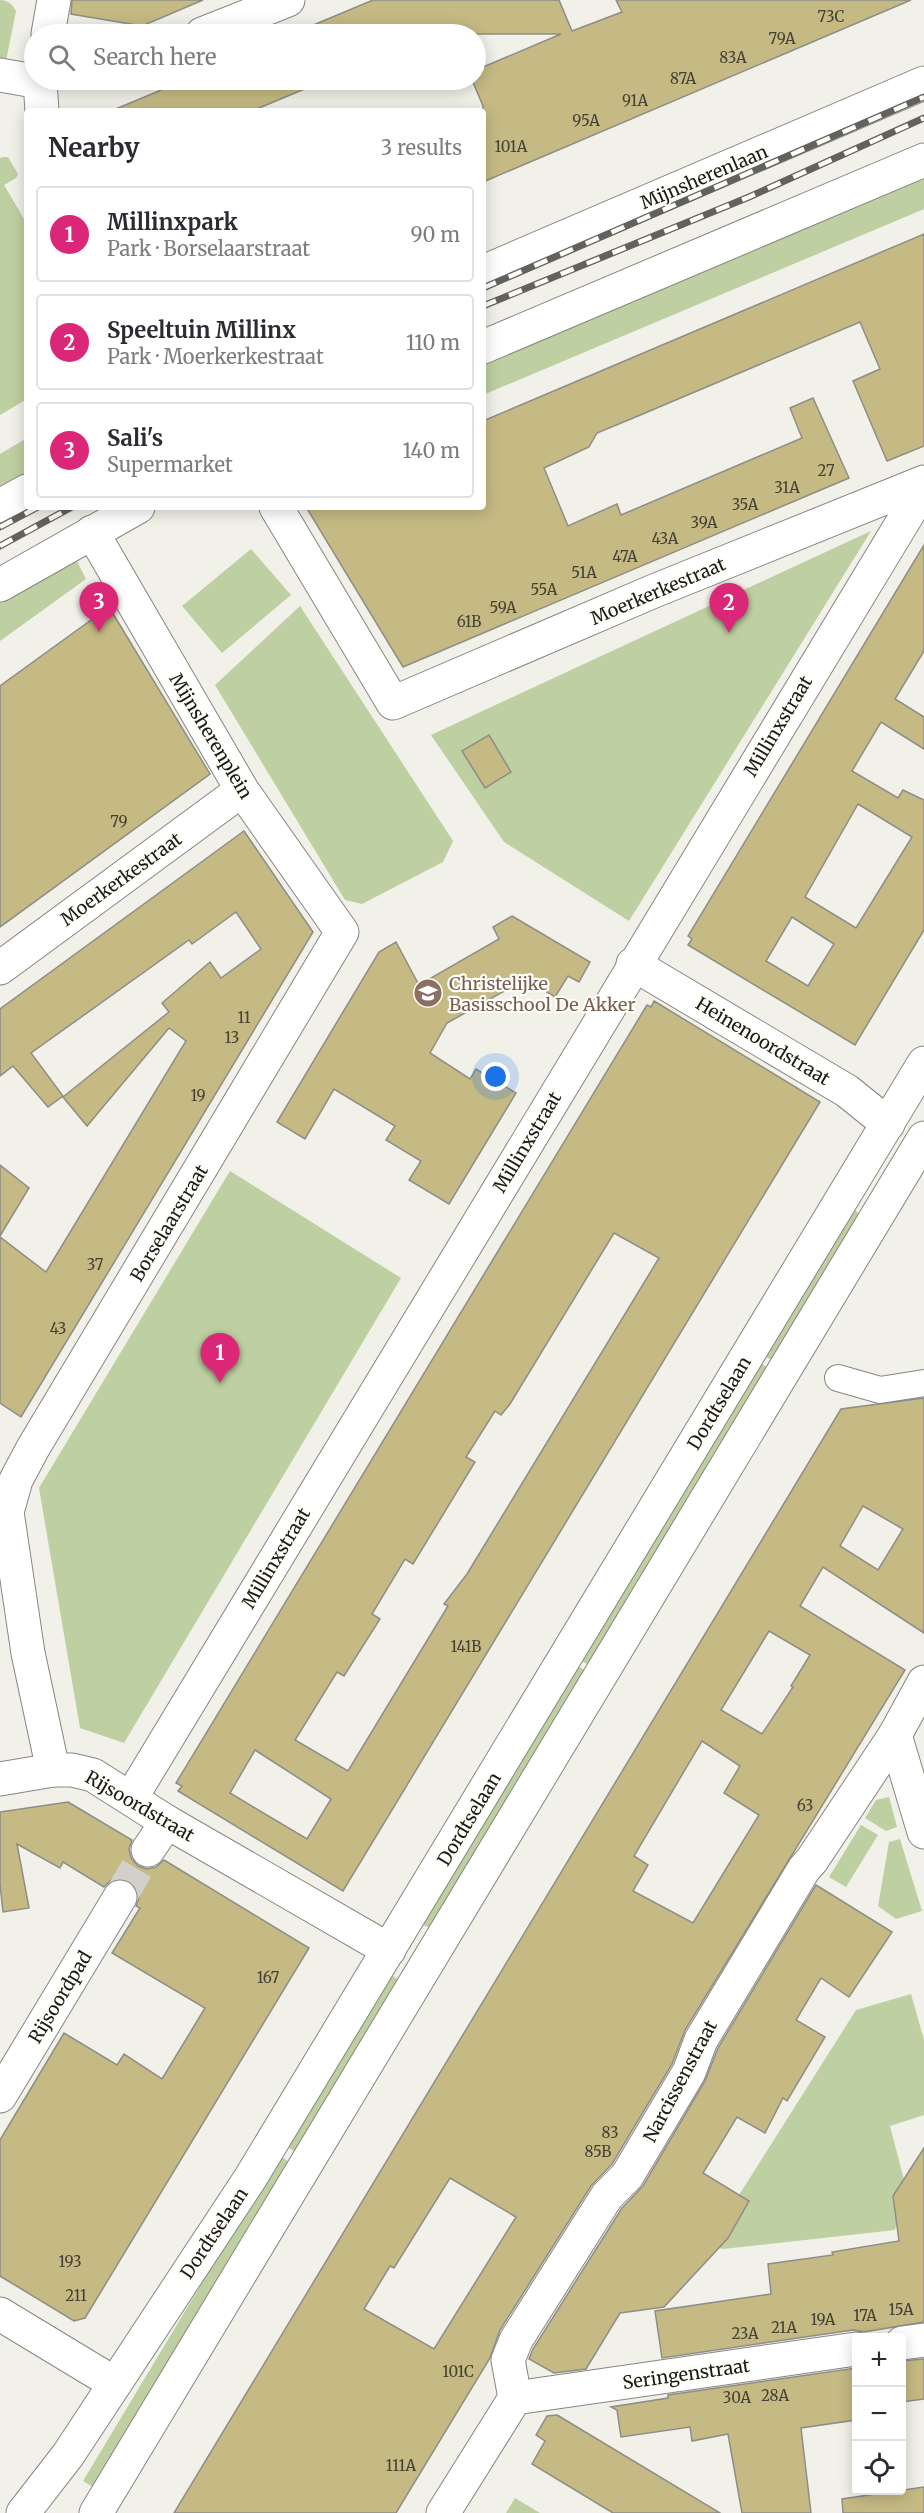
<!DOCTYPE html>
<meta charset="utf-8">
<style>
body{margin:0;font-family:Merriweather,serif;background:#f7f7f7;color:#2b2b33}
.controls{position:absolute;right:18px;bottom:18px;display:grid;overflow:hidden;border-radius:6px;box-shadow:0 3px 15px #0003}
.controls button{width:54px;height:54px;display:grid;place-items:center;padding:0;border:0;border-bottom:2px solid #e1e1e2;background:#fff;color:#2b2b33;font:30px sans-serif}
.you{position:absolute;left:496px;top:1077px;width:21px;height:21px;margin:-15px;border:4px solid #fff;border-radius:50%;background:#1a73e8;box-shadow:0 0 0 9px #1a73e833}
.badge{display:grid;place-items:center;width:39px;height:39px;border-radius:50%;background:#db2777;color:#fff;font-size:20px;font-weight:700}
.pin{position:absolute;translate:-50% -50px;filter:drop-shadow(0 2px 3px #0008)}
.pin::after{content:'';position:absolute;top:32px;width:21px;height:18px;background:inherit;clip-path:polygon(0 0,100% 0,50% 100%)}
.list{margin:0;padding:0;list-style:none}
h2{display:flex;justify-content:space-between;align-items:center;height:78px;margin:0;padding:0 24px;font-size:26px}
h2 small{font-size:20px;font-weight:400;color:#7c7c81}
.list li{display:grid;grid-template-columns:39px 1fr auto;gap:18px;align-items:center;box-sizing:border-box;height:96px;margin:0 12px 12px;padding:0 12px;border:2px solid #e1e1e2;border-radius:6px}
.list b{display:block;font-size:22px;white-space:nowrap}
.list p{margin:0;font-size:20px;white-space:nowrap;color:#7c7c81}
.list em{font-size:20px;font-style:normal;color:#7c7c81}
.icon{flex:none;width:33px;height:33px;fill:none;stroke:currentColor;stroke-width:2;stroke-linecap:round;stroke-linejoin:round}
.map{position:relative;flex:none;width:924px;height:2513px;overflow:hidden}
.search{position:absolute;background:#fff;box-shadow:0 3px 15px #0003;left:24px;top:24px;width:462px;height:66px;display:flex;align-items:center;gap:15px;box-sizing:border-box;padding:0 21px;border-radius:33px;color:#7c7c81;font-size:22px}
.panel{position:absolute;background:#fff;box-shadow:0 3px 15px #0003;left:24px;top:108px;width:462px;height:402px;border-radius:6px}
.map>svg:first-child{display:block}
</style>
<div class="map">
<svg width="924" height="2513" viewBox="0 0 924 2513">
<rect width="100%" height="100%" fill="#f1f0e9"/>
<g fill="#becfa1">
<path d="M0,0C8,0 12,4 16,11L6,61L0,63Z"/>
<polygon points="3,157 8,157 18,174 16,178 4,185 27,224 27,399 0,415 0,158"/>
<polygon points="924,172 924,209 483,395 483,357"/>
<polygon points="27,438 27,478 0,493 0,454"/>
<polygon points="871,531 629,921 504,842 431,735"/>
<polygon points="251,549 291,595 222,653 182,606"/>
<polygon points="72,551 86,579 0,641 0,590"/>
<polygon points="300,606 453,841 443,862 362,904 345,900 215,685"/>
<polygon points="230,1171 401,1278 124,1743 80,1728 39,1488"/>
<polygon points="849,1204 866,1221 779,1364 759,1353"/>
<polygon points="754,1359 775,1372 595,1669 575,1657"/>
<polygon points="571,1662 593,1675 436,1932 415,1920"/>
<polygon points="889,1797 897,1827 886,1831 865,1818 876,1800"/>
<polygon points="861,1825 878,1835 846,1887 829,1877"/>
<polygon points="900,1839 922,1911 896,1919 878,1906 889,1842"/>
<polygon points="389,1974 406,1984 301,2155 284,2145"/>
<polygon points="911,1994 924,2040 924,2115 890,2126 904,2180 893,2196 897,2222 895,2230 723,2249 714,2247 710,2241 856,2010"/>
<polygon points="279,2155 296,2167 98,2490 83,2481"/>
<polygon points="515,2498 540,2513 506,2513"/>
</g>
<g fill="#c5ba84" stroke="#8e8d87" stroke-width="1.5" fill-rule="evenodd">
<polygon points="72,0 203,0 142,26 71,14"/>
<polygon points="373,0 559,0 572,31 622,12 616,0 911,0 483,182 483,106 472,80 476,80 476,70 561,34 441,34 440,33 435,34 292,34"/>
<polygon points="185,80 326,80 252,111 111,111"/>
<polygon points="924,234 924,446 887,461 853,381 880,369 860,322 638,416 597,433 589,447 544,468 568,526 617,504 621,515 802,438 790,408 813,398 849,478 403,667 306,507 483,507 483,421"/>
<path d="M924,545V651L895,699L924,717V749L881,722L852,771L898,798L903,790L924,800V930L855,1045L688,945L692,939L688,936ZM858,804L912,837L856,928L805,897ZM792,917L834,944L808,986L766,961Z"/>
<polygon points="109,607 210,774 0,927 0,686"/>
<polygon points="489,735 511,772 485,788 462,751"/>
<polygon points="244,831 313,932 21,1417 0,1403 0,1237 46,1272 186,1041 169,1028 87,1126 63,1097 169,1012 162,1003 210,962 221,978 261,949 236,912 192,944 189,940 31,1053 63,1096 48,1107 13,1066 0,1076 0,1009"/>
<polygon points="512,916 590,962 579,982 568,976 555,997 526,979 447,1023 430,1053 470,1079 476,1069 516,1093 449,1204 409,1180 421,1161 386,1140 395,1126 334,1089 305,1139 277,1122 379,952 396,942 419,985 499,939 493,927"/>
<path d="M654,1001L820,1102L343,1891L178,1791L182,1786L176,1783L647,1005L651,1007ZM614,1233L659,1258L467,1574L444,1604L448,1606L348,1771L295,1740L337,1672L344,1676L380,1619L372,1614L405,1559L413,1564L475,1462L466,1457L495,1411L501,1415L510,1404ZM255,1750L331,1799L307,1839L230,1793Z"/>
<polygon points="0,1165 29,1188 0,1236"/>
<path d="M924,1398V1633L823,1567L800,1606L905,1670L685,2030L672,2064L612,2164L591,2186L500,2330L490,2358L396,2513H174L841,1409ZM863,1506L903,1529L878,1570L840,1546ZM769,1631L810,1655L791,1686L793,1687L762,1734L721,1710ZM702,1741L740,1766L724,1793L759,1815L693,1923L633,1891L648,1865L634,1856ZM450,2178L516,2217L434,2349L364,2309L390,2266L394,2268Z"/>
<polygon points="68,1802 132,1840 129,1849 131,1858 138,1866 147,1869 156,1867 164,1860 309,1948 85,2318 74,2321 0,2276 0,2140 64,2033 117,2065 124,2054 162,2079 205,2008 112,1953 140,1908 136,1906 139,1898 137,1888 129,1881 120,1878 111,1880 104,1887 63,1862 60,1868 17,1844 29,1908 3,1912 0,1884 0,1812"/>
<polygon points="816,1885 892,1932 849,1997 821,1978 796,2020 825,2037 787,2101 783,2098 765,2133 737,2117 703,2173 749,2201 728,2238 664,2307 620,2313 586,2369 554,2373 529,2359 533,2349 622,2208 643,2186 705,2081 718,2048"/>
<polygon points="924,2148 924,2322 864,2332 853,2330 662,2358 655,2311 771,2294 768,2264 833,2255 832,2252 899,2241 893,2196"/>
<polygon points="924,2359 924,2399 902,2402 902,2361"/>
<polygon points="856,2368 856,2420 801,2428 811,2513 742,2513 728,2434 692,2441 690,2427 621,2437 617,2410 611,2407 668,2398 668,2395"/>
<polygon points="557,2415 572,2424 720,2513 613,2513 532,2464 545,2441 536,2435 547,2416"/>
<polygon points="924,2487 924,2513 843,2513 842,2499"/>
</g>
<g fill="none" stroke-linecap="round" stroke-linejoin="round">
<polyline stroke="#d1d0ca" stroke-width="33" stroke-dasharray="33 16" stroke-linecap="butt" points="120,1897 148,1850"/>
<g stroke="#878680" stroke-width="28">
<polyline id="pedestrian" points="838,1378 880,1390 924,1383"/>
</g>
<g stroke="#878680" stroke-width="35">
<g id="minor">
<polyline points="48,34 54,0"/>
<polyline points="202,34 288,0"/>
<polyline points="0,75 40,82 42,111"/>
<polyline points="483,272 924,83"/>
<polyline points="483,347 924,160"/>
<polyline points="0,506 27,491"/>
<polyline points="276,507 393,703 654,591 924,482"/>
<polyline points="92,532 242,790 342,932 33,1448 16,1480 7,1512 28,1653 53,1770 72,1770 93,1775 167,1822 389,1950"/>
<polyline points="0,585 138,507"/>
<polyline points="633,964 847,1091 888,1124"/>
<polyline points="0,968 242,790"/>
<polyline points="895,1735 924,1832"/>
<polyline points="0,1779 53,1770"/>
<polyline points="131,1798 924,487"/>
<polyline points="148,1850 167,1822"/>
<polyline points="0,2096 120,1897"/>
<polyline points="0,2314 114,2383"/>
<polyline points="902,2343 924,2340"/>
<polyline points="515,2398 856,2349"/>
<polyline points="443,2513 515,2398 508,2360 516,2340 607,2196 627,2176 689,2072 701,2040 804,1869 812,1860 895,1735 924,1682"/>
</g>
</g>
<g stroke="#878680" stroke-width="35">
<g id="secondary">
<polyline points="23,2513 68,2455 251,2177 924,1063"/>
<polyline points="96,2513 924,1138"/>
</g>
</g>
<use href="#pedestrian" stroke="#fff" stroke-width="26"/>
<use href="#minor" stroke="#fff" stroke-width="33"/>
<use href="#secondary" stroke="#fff" stroke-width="33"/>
<g stroke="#62615e" stroke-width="7">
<g id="rail">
<polyline points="483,288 924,97"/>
<polyline points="483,306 749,197 924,118"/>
<polyline points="0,527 38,507"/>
<polyline points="0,546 72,507"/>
</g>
</g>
<use href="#rail" stroke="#fefdf6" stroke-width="4.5" stroke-dasharray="14" stroke-linecap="butt"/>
</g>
<defs>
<g id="school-disc" transform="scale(1.5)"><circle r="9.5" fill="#8d6e63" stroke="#fefdf6"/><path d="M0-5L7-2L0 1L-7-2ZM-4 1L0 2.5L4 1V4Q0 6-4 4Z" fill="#fff"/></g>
</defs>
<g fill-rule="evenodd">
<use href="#school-disc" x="428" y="993"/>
</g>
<g text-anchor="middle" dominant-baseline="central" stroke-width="4.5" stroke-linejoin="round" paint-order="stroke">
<g font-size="15" fill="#464233">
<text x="831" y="16">73C</text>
<text x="782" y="38">79A</text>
<text x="733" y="57">83A</text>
<text x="683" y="78">87A</text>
<text x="635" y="100">91A</text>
<text x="586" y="120">95A</text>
<text x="511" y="146">101A</text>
<text x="826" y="470">27</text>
<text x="787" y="487">31A</text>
<text x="745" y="504">35A</text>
<text x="704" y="522">39A</text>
<text x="665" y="538">43A</text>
<text x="625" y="556">47A</text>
<text x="584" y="572">51A</text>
<text x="544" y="589">55A</text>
<text x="503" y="607">59A</text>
<text x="469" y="621">61B</text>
<text x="119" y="821">79</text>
<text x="244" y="1017">11</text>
<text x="232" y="1037">13</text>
<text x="198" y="1095">19</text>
<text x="95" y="1264">37</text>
<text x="58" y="1328">43</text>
<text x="466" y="1646">141B</text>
<text x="805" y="1805">63</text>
<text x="268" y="1977">167</text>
<text x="610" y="2132">83</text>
<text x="598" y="2151">85B</text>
<text x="70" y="2261">193</text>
<text x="76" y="2295">211</text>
<text x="901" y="2309">15A</text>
<text x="865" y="2315">17A</text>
<text x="823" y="2319">19A</text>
<text x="784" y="2327">21A</text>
<text x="745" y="2333">23A</text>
<text x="458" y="2371">101C</text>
<text x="775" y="2395">28A</text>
<text x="737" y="2397">30A</text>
<text x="401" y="2465">111A</text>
</g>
<g font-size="18" fill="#1b1a18" stroke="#fefdf6">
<text transform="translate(704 177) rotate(-23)">Mijnsherenlaan</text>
<text transform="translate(658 591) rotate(-23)">Moerkerkestraat</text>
<text transform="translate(778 726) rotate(-59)">Millinxstraat</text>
<text transform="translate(211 736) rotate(59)">Mijnsherenplein</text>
<text transform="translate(121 879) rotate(-36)">Moerkerkestraat</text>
<text transform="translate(763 1041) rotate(31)">Heinenoordstraat</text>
<text transform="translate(527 1142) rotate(-59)">Millinxstraat</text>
<text transform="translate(169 1223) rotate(-59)">Borselaarstraat</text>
<text transform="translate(719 1403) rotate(-59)">Dordtselaan</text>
<text transform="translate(276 1558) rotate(-59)">Millinxstraat</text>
<text transform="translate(140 1806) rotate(30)">Rijsoordstraat</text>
<text transform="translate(469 1819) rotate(-59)">Dordtselaan</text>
<text transform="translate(60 1997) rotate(-59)">Rijsoordpad</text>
<text transform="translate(680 2081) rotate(-62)">Narcissenstraat</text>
<text transform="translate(214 2233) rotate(-56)">Dordtselaan</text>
<text transform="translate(686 2374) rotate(-8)">Seringenstraat</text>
</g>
<g font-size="18" fill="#785e54" stroke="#fefdf6" text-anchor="start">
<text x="449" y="983">Christelijke<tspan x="449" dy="21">Basisschool De Akker</tspan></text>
</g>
</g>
</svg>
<div class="controls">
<button>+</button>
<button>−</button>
<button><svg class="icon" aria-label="locate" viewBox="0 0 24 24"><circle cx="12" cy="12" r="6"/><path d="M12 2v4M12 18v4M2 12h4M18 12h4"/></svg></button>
</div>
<div class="you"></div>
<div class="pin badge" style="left:220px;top:1383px">1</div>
<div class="pin badge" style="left:729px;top:633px">2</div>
<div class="pin badge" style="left:99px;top:632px">3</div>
<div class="search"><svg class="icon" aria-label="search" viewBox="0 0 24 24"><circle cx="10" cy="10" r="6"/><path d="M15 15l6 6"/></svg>Search here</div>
<section class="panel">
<h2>Nearby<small>3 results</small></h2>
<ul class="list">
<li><span class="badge">1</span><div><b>Millinxpark</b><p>Park · Borselaarstraat</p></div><em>90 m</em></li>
<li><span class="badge">2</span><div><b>Speeltuin Millinx</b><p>Park · Moerkerkestraat</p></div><em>110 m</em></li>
<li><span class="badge">3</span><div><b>Sali's</b><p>Supermarket</p></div><em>140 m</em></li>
</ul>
</section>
</div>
